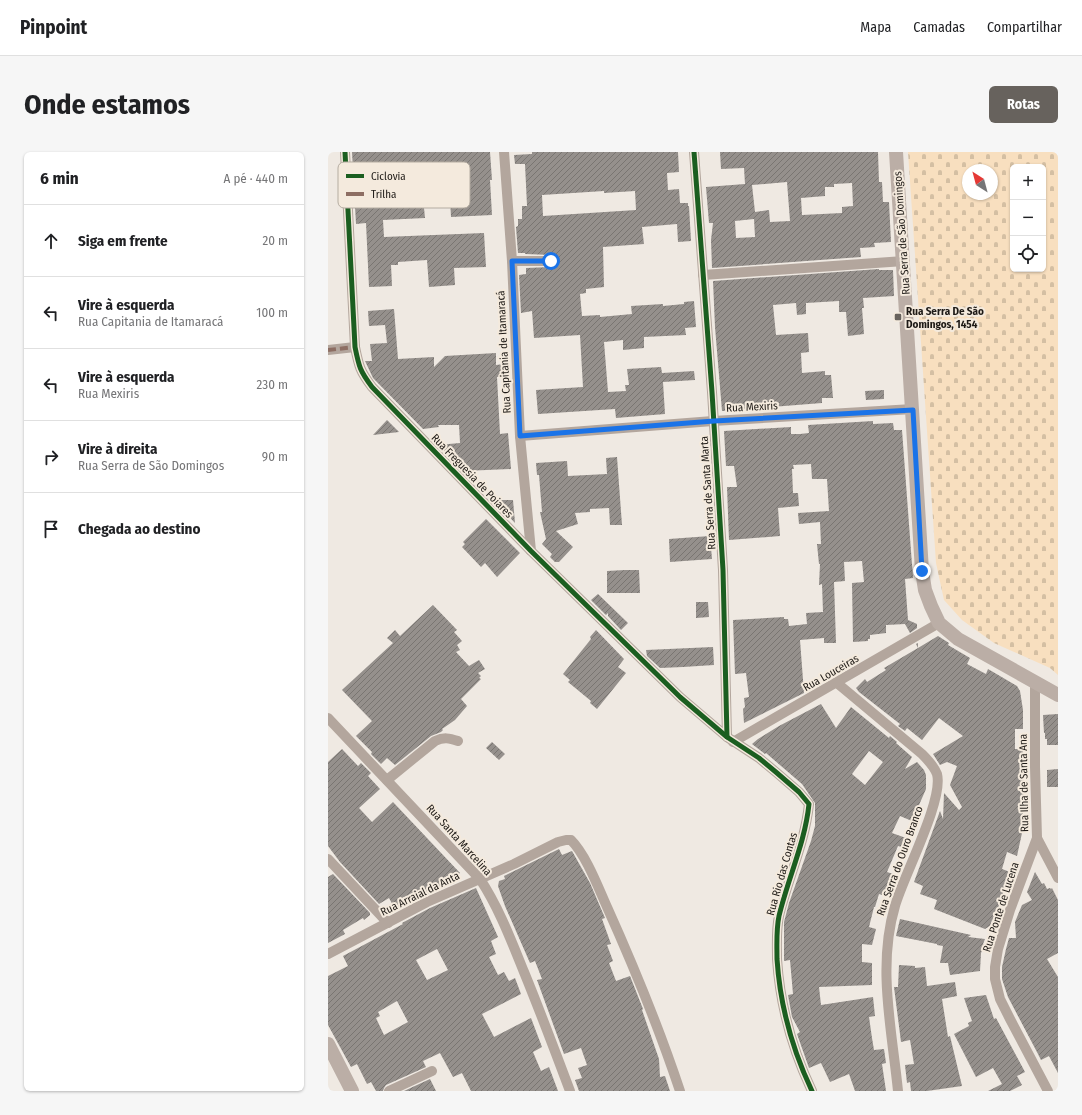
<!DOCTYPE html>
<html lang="pt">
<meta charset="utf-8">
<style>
body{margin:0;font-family:"Fira Sans Condensed",sans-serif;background:#f6f6f6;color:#202124}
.controls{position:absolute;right:12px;top:12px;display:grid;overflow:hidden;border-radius:6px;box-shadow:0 1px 3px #0004}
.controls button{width:36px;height:36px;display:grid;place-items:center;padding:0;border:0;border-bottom:1px solid #e0e0e0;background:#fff;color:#202124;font:20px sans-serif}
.compass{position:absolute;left:634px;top:12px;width:36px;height:36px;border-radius:50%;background:#fff;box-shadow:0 1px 3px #0004;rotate:324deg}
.stop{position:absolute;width:12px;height:12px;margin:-9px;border:3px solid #1a73e8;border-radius:50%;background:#fff}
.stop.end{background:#1a73e8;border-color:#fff;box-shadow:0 1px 4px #0008}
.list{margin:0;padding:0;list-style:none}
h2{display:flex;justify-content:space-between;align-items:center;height:52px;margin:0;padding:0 16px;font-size:17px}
h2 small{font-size:13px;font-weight:400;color:#757577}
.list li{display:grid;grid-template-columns:26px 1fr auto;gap:12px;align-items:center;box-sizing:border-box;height:72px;padding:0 16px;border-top:1px solid #e0e0e0}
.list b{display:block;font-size:15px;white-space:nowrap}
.list p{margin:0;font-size:13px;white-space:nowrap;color:#757577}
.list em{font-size:13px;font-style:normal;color:#757577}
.icon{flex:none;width:22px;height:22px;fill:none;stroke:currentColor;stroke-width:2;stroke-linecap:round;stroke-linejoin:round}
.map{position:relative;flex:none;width:730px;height:939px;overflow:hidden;border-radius:6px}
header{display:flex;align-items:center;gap:24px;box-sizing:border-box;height:56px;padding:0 20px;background:#fff;border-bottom:1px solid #e0e0e0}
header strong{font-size:19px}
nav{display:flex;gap:22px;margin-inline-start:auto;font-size:14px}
.intro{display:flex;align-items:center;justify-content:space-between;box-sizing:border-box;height:96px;padding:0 24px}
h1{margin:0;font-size:28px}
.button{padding:10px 18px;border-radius:6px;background:#67625d;color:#fff;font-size:14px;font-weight:700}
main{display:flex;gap:24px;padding:0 24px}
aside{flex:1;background:#fff;border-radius:6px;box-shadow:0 1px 3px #0004}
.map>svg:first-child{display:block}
</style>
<header>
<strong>Pinpoint</strong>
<nav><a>Mapa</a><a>Camadas</a><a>Compartilhar</a></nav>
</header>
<div class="intro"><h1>Onde estamos</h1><a class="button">Rotas</a></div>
<main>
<aside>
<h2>6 min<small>A pé · 440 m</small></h2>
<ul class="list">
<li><svg class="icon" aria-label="ahead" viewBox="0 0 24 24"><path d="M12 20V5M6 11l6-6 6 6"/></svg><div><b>Siga em frente</b></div><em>20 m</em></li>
<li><svg class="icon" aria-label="left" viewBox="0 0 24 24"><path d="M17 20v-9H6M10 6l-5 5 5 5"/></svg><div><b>Vire à esquerda</b><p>Rua Capitania de Itamaracá</p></div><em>100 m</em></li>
<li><svg class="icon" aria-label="left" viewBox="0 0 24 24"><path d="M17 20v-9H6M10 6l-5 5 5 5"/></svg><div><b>Vire à esquerda</b><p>Rua Mexiris</p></div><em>230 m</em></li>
<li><svg class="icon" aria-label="right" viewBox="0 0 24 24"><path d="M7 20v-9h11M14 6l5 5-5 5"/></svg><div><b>Vire à direita</b><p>Rua Serra de São Domingos</p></div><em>90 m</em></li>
<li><svg class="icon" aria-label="arrive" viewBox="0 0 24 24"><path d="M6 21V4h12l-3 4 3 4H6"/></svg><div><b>Chegada ao destino</b></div></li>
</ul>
</aside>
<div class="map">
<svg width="730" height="939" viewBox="0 0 730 939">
<defs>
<pattern id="cemetery-stones" width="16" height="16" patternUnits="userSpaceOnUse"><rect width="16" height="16" fill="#f8dfbf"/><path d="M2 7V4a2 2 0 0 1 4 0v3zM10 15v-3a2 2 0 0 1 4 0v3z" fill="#d4bfa3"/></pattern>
<pattern id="building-hatch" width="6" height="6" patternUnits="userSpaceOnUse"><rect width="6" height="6" fill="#95908c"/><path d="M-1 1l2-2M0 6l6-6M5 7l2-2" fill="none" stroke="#797571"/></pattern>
</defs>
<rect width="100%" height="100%" fill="#efe9e2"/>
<path fill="url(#cemetery-stones)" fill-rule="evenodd" d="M580,0H730V523L722,516L666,491L634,468L616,448L608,411ZM685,15H715V117H685ZM640,18H664V42H640Z"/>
<g fill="url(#building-hatch)" fill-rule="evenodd">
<polygon points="24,0 162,0 164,28 162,28 164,63 123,65 122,46 104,46 105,55 96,56 97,66 55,68 56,85 156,81 158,115 126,116 127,133 101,135 99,108 70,110 70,113 63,113 64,134 41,135 38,71 28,72"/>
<path d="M204,0H350L351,20L339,21L340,38L351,37L352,51H360V54H361L363,89L350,90L349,72L314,75L316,92L275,95L276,135L258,137V141L252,142L254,164L272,163V165L304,162L303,154L335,152V154L356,152V150L366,149L368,175L357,176L358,183L316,185V196L295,198V188L276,190L280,240L298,239L297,233H301L299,217L333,215L334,221L366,219L367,228L335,230L337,262L288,266L287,257L210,262L208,238L255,235L252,183L206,186L204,159L193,161L191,123L198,122V116L223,115L227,114L229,109L228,105L223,103L197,102V101H190L188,75L190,74V67H194V54H199L197,12H187L186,3L204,2ZM276,39V41L307,39L308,58L215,64L214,43Z"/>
<path d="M392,0H550L551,30H554L555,50H561L563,90L546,91L547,95L532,96L533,105L384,116L383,88L385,71H381L378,35L417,32L416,16L393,17ZM459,30L462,69L442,70L441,58L427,60L424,33ZM524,31L525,54L514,55V61L474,63L473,46L497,44V35H506V32ZM426,67L427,85L408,86L407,69Z"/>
<polygon points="551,117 551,118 565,118 566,144 535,146 536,156 534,156 536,182 520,184 518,160 511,160 511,149 478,151 478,162 469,163 468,151 445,153 448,183 480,181 481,200 473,201 474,221 497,219 497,223 503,223 505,246 494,246 494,251 394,259 387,175 385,129"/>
<polygon points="66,157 70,207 106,205 106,215 117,204 168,201 168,213 176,212 176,224 169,225 172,282 180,281 183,317 135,319 110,293 132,291 131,273 110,273 111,275 95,277 45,226 37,209 44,209 42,192 59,191 57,173 41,174 40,159"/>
<polygon points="556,238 556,247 538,248 537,239"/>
<polygon points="59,268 71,280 45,283"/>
<polygon points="545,269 545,272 565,271 566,278 574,278 585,426 577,427 580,468 589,472 589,476 582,481 577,472 558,473 558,481 542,483 542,487 540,487 540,489 525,490 524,431 536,430 534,409 516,410 517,429 506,430 508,491 496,491 496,486 472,488 476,541 416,571 415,557 417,555 416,546 421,545 418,521 407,522 405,468 456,465 456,467 460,467 461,474 479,472 478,461 495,460 494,432 491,433 492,412 491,412 489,392 493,392 492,370 471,372 470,361 501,359 499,327 484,327 483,312 465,313 466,317 464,317 465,341 470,341 471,354 450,356 452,384 401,388 399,335 409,335 406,314 398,314 396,279 463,275 463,282 472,282 481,281 480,273"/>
<polygon points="289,305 294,373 282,373 281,356 262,357 262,360 247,361 250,372 228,379 245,395 231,410 227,410 222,405 224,402 214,392 218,387 212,360 214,360 211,323 209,323 208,311 239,309 240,324 279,322 278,306"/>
<polygon points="172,348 185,348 187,371 172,355"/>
<polygon points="158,367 192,401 169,425 157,411 153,415 134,395 137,392 135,390"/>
<polygon points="382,384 384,407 342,410 341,387"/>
<polygon points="297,418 311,418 312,441 279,441 279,419"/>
<polygon points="270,442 300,471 293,478 280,464 280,461 278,463 263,448"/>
<polygon points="368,450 380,450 381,465 368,466"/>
<polygon points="105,453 129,478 126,480 134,489 129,493 132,498 128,500 141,514 151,508 157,517 150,521 153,524 151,526 153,527 133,547 139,554 127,568 114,577 115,578 113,580 103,584 67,613 59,606 53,612 43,602 44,600 28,584 44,569 14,538 65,491 59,486 67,478 72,484"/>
<polygon points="268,478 296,507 290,515 298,521 269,557 262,551 263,549 240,530 242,528 235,522 263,487 262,485"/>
<polygon points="610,484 621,491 620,493 642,506 639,512 658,522 660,517 689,534 692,539 695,558 695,577 687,577 687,597 695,597 696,632 694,681 689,704 679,700 674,717 682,720 666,769 664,768 662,774 657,777 606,757 609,748 592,742 595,734 586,730 612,659 615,667 616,641 631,658 634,655 622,633 629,614 619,610 612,613 605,602 635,584 611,566 594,588 579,576 577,579 570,574 572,572 531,540 528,536 537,527 539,530 558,518 556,516 590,496 588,492 590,491 590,496"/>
<polygon points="385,495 386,513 355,515 332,516 319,504 318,498"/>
<path d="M493,552L508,576L523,555L561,586L562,584L569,590L568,591L584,605L577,617L589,610L596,618L598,623V637L584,669L572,664L564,681L578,686L574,695L570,694L559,720L565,722L558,744L551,742L547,755H546L541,775L548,777L544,793L534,792V810L544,811V833L491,835L493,853L545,845L547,864L541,865L544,886L546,898L556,897L558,911L554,912L558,939H527L521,922L502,930L493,911L481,916L469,882L472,880L464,865L460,843L465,842L462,808L456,809V770L461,751L483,689L487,674V651L474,632L438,601L437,602L424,592L430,587L451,574ZM541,599L555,610L537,633L524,622Z"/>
<polygon points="730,562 730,593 719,593 719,587 717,587 717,581 716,581 715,563"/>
<polygon points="164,590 177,602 171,608 158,596"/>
<polygon points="14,597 30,614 33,611 43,621 40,624 52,637 31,656 44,670 65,650 132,721 123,728 126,731 96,744 68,759 61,746 51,752 12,710 0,694 0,610"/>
<polygon points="730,617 730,635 719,635 719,618"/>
<polygon points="231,697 234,703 244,699 262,731 277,766 274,767 283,792 279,793 285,809 281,811 288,829 302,824 315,857 314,858 331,907 332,925 337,924 342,939 251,939 247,928 254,926 250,916 259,913 253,896 236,902 209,828 214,827 207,809 202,811 177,754 170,734 171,729 177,727 176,724"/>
<polygon points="707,720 714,732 716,731 719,737 722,736 723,737 724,736 730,748 730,801 719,807 730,825 730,921 721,904 713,908 710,902 680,845 674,827 674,815 678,797 681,786 688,786 687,770 694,753 704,748 699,740"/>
<polygon points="5,722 42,761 42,763 36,768 35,766 15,778 17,782 0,791 0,725"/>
<path d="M148,736L170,785L163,789L168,802L161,805L170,823L176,820L181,829L187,826L193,842L154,862L166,885L203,866L214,895L205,900L213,919L221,915L230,939H143L134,921L125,925L112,901L95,909L98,915L58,933L56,936L55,939H48L43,930L39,932L29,912L23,915L0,873V824L20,814L15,804L75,772L74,771L102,756ZM109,797L120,818L99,828L88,808ZM69,849L80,870L56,883L48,866L52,864L50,860Z"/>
<polygon points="572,767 643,783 640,785 657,787 655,792 657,792 653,801 652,819 622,823 620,811 612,811 615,794 609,793 609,792 568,784"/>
<polygon points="571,813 587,814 587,816 597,815 599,834 627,830 629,844 614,847 620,885 622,884 634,934 599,939 583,939 582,930 579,931 577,913 586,912 582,888 573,890 572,882 566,835 570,835"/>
<polygon points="658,843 666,867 668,866 697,920 689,924 694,933 682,939 660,939 674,932 665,916 648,925 626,882 641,874 640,871 644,869 636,846"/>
<polygon points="102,927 108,939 76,939"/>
</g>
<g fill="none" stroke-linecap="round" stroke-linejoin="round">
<g stroke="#b3a69d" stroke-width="10">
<path d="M17,0L27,195C31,215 32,219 44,235L203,399L352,545L399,585L431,606L449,621L471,640L481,652C477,691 460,726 451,764C448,778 449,792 449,807C452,853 464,897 484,939"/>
<polyline points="176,0 184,109 192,284 203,399"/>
<polyline points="366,0 384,240 395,418 399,585"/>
<polyline points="184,109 223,109"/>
<polyline points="375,123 576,109"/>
<polyline points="0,198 27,195"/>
<polyline points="192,284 385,269 585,257"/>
<polyline points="707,530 707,615 709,686 730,726"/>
<path d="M509,531L594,602C600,608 606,614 609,622C616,648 575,725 567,754C549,814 564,878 570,939"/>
<path d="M0,566L152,727C171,756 183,788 196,820C212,859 227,899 242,939"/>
<polyline points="405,590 611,471"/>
<path d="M59,628L107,589C116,585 121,586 130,589"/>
<polyline points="709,686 682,758 670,797 667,815 667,827 672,847 682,867 720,939"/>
<polyline points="0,707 60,771"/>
<path d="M0,802L99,750L186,712L230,690L238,688H243C258,703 270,735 279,755C306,815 331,876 352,939"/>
<polyline points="61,939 104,919"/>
</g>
<g stroke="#bbaea6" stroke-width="14">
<polyline points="568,0 594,419 597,438 603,454 611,471 630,487 730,543"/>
<polyline points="0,892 24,939"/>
</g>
<polyline stroke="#8d6e63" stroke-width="4" stroke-dasharray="8 4" stroke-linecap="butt" points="0,198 27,195"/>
<g stroke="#f4eadd" stroke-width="8">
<g id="cycleway">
<path d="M17,0L27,195C31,215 32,219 44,235L203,399L352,545L399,585L431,606L449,621L471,640L481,652C477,691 460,726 451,764C448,778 449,792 449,807C452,853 464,897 484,939"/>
<polyline points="366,0 384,240 395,418 399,585"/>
</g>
</g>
<use href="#cycleway" stroke="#1b5e20" stroke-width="5"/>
</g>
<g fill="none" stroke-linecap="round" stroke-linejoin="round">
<polyline stroke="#1a73e8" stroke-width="5" points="223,109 184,109 192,284 386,269 585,258 594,419"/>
</g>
<rect fill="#67625d" stroke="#f4eadd" stroke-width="1.5" x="566" y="161" width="8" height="8" rx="2"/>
<g text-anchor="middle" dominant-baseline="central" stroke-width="4" stroke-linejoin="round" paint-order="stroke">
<g font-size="11" fill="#1e1a16" stroke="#f4eadd">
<text transform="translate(574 81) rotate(-94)">Rua Serra de São Domingos</text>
<text transform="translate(176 200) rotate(-93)">Rua Capitania de Itamaracá</text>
<text transform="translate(424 255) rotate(-3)">Rua Mexiris</text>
<text transform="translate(144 324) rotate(46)">Rua Freguesia de Poiares</text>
<text transform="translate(380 341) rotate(-94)">Rua Serra de Santa Marta</text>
<text transform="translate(503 521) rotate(-30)">Rua Louceiras</text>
<text transform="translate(696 631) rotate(-91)">Rua Ilha de Santa Ana</text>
<text transform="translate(131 688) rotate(48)">Rua Santa Marcelina</text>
<text transform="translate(572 709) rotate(-70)">Rua Serra do Ouro Branco</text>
<text transform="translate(454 722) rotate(-74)">Rua Rio das Contas</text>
<text transform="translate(92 742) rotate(-26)">Rua Arraial da Anta</text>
<text transform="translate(673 755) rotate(-72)">Rua Ponte de Lucena</text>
</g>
<g font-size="11" font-weight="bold" fill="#1e1a16" stroke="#f4eadd" text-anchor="start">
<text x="578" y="159">Rua Serra De São<tspan x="578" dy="13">Domingos, 1454</tspan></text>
</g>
</g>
<rect x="10" y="10" width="132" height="46" rx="6" fill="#f4eadd" stroke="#b4aca1" stroke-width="1"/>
<rect x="18" y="22" width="18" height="4" fill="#1b5e20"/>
<rect x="18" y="40" width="18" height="4" fill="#8d6e63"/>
<g font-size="11" fill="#1e1a16">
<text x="43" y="28">Ciclovia</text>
<text x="43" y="46">Trilha</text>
</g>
</svg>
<div class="controls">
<button>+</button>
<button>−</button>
<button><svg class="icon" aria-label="locate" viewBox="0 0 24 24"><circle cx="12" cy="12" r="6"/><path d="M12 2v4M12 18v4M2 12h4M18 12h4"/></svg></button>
</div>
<svg class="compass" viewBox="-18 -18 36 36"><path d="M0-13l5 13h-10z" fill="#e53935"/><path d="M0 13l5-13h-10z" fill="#757577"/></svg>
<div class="stop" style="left:223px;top:109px"></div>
<div class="stop end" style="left:594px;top:419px"></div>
</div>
</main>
